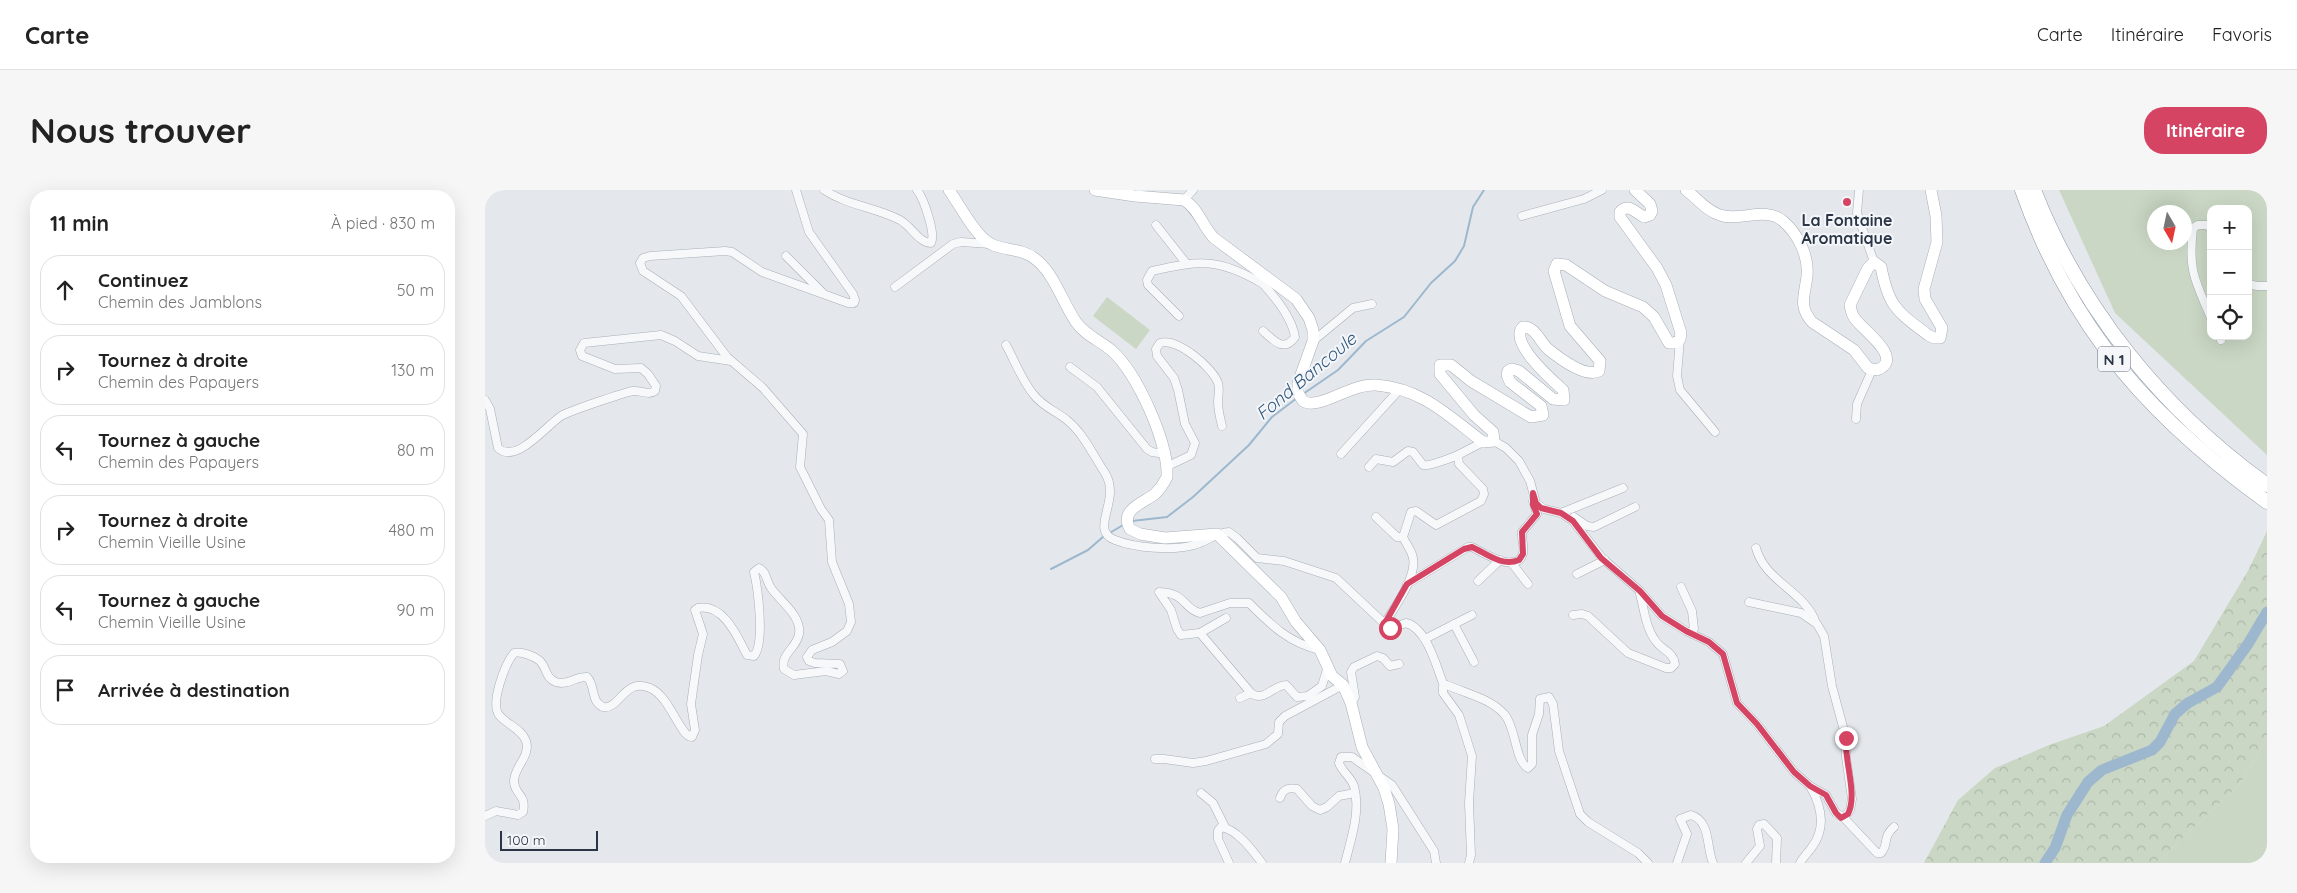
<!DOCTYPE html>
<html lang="fr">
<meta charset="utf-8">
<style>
body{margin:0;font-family:Quicksand,sans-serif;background:#f6f6f6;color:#222}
.controls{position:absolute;right:15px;top:15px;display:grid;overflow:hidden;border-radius:10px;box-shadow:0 5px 20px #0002}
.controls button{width:45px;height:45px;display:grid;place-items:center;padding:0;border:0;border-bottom:1px solid #e0e0e0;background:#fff;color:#222;font:25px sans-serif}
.compass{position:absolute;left:1662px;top:15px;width:45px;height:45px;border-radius:50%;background:#fff;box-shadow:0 5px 20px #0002;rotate:171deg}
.scale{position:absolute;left:15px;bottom:12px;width:98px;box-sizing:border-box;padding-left:5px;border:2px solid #2a3646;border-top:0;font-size:14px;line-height:18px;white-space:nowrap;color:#2a3646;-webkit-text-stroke:4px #f4f6f9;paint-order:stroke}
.stop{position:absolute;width:15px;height:15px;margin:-11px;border:4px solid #d64464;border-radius:50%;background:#fff}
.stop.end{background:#d64464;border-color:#fff;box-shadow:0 1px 5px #0008}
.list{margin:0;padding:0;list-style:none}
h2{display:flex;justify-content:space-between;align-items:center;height:65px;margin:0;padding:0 20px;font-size:21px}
h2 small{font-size:16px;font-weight:400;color:#767676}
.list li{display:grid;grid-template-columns:32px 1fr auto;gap:15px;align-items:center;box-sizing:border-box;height:70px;margin:0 10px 10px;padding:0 10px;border:1px solid #e0e0e0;border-radius:20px}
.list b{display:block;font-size:19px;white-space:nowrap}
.list p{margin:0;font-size:16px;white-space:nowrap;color:#767676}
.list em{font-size:16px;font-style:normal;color:#767676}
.icon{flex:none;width:28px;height:28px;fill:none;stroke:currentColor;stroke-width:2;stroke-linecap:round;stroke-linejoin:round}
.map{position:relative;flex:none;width:1782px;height:673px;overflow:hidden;border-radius:20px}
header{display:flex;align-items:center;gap:30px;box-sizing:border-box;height:70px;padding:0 25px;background:#fff;border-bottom:1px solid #e0e0e0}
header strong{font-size:24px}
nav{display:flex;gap:28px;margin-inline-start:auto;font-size:18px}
.intro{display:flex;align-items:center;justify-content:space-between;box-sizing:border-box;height:120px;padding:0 30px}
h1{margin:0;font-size:35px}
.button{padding:12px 22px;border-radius:20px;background:#d64464;color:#fff;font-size:18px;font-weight:700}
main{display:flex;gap:30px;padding:0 30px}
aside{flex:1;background:#fff;border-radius:20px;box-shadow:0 5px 20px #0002}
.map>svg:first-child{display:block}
</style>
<header>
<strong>Carte</strong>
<nav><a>Carte</a><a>Itinéraire</a><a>Favoris</a></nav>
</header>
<div class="intro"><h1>Nous trouver</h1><a class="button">Itinéraire</a></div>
<main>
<aside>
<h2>11 min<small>À pied · 830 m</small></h2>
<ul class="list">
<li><svg class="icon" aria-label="ahead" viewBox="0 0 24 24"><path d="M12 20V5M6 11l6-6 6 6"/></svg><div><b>Continuez</b><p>Chemin des Jamblons</p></div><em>50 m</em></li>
<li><svg class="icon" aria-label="right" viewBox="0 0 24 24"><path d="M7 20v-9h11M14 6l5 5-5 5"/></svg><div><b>Tournez à droite</b><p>Chemin des Papayers</p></div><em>130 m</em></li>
<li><svg class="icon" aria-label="left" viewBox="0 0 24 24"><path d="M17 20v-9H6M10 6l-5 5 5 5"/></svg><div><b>Tournez à gauche</b><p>Chemin des Papayers</p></div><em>80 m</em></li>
<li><svg class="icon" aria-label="right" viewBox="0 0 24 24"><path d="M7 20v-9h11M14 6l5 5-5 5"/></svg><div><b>Tournez à droite</b><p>Chemin Vieille Usine</p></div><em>480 m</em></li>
<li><svg class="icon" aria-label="left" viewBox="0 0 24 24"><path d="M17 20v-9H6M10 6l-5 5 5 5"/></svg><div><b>Tournez à gauche</b><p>Chemin Vieille Usine</p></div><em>90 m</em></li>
<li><svg class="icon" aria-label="arrive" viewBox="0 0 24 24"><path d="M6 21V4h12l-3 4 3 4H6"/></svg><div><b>Arrivée à destination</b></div></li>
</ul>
</aside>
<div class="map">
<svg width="1782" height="673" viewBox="0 0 1782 673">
<defs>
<pattern id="forest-crowns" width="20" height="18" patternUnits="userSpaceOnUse" patternTransform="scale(1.25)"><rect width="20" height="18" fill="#cad7c4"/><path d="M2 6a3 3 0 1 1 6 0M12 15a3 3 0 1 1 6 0" fill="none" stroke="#aeb9aa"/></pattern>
</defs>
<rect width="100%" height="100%" fill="#e4e8ec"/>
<g fill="#cad7c4" fill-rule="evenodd">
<path d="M1574,0H1782V265L1630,123ZM1726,19H1763V146H1726ZM1670,22H1700V52H1670Z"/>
<polygon points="622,107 665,140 651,159 608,126"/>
<polygon points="1782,549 1782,673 1671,673 1754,595"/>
</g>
<polygon fill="url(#forest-crowns)" points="1782,341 1782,549 1754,595 1671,673 1439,673 1473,610 1510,578 1564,555 1619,536 1709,471 1764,379"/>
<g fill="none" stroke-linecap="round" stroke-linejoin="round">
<g stroke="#9db8ce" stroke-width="2">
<polyline points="818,204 853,180 881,151 919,127 946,93 970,71 979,56 988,17 999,0"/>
<polyline points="647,331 682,327 708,307 764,255 787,227 812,208"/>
<polyline points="623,344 638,335"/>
<polyline points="566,379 603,360 619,346"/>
</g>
<polyline stroke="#9db8ce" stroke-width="11" points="1560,673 1570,658 1582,625 1603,592 1617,580 1667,560 1675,552 1690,524 1703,513 1732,497 1763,454 1782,422"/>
<g stroke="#a8afb7" stroke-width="9">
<g id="street">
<path d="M339,0C364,16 390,17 415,30C426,36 434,53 446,53C451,44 439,9 432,0"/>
<polyline points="1374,0 1372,23 1389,72"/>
<polyline points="699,10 708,0"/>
<polyline points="1037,26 1099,9 1117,0"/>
<polyline points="671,35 701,73"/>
<path d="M1726,39L1722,35H1713L1708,38C1703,81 1710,90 1726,128"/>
<polyline points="301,66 337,102"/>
<polyline points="1763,94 1772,96 1782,96"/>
<polyline points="410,97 468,54 476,52 505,54"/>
<path d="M694,126L663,95L662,90L667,81C716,70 734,68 778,94L783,88"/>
<path d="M778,141C788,150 799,163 810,147C807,128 790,107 778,94"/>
<polyline points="1735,146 1736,150"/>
<polyline points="1195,149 1192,186 1195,200 1230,242"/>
<polyline points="828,151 868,118 887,114"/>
<path d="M521,155C530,171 537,191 549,205C557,216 572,222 582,230C599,244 608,265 620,283C637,310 603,340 630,350C650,358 689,361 709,355C722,352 731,342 744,342L752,348L772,368L799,371L851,388L902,436L907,438L921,433C942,438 952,478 959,496"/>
<polyline points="585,177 612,197 662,259 667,262 680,264"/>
<path d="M0,210L5,219L13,258C31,275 62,235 76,226C84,221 138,203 148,201C156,200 163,206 170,201L171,196L163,184L156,178L130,179L97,166L95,160L99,153L176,145L190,151L213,166L246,171"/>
<polyline points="1371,229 1372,214 1387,180"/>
<polyline points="1009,251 1021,258 1034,271 1045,291 1051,313 1059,319 1076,323 1088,331 1117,368 1155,401 1177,426 1201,441 1224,452 1238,464 1252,513 1272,534 1309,582 1325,596 1341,605 1351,623 1359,628 1365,620 1367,609 1361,567 1361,548 1347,496 1339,446 1332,434 1316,423 1264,412"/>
<polyline points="856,264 915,199"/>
<path d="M683,276L706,265L710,253L700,234L693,200L689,188L672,166L671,159L675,153C692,147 728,178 733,193C735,199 733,206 733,212C733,220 735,228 737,236"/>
<path d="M884,277L891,269L908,272L923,261L928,262L938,275C944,277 965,268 973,265"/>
<polyline points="1076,323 1138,298"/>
<polyline points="891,327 912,347 918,347"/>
<polyline points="1089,327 1102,336 1109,337 1150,317"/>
<path d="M1271,358C1280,392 1320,401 1331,433"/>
<polyline points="1026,372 1043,394"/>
<polyline points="1092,384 1120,370"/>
<polyline points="993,391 1015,370"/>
<path d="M922,394L983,357H987C997,362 1029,383 1037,366C1041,359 1036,350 1037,342L1052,324L1048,311"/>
<polyline points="1196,397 1207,421 1209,439 1205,442"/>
<path d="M1088,425L1097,424L1103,426L1143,463L1181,478H1186L1190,474C1188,461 1176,460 1170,450C1161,438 1159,419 1155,404"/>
<path d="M900,433C909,418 932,387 928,368C927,361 921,354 918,347L926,322L931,321L951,335L996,311L999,304L998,299L974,274L973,265L998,252"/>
<polyline points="969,434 989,472"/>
<polyline points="715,443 741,428"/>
<polyline points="940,449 987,425"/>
<path d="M766,503C779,513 788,495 801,495L812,507L823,506L837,496L843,476"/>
<path d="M755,508L766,503L715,443L696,445L692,439L686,420L674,402C702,403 698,419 715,423L745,413H764C786,435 804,453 835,460"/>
<polyline points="866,513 870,507 866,482 869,477 892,466 898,468 905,476 914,474"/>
<polyline points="670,569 679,569 708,573 721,571 781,554 793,544 794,532 800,526 858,495"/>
<polyline points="716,603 728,613 740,637"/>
<path d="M795,608C798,599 803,597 812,599L827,616L835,620L842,617L854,606L870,603"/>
<path d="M0,626L11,621L33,625L38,622C42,604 29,605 29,591C29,577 46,566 41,551C37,539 21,534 14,525C5,513 20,474 29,463C36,461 49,466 55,471C62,478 60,488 71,492C83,496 91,486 102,487C111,496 105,511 118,517C135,520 139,487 165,498C185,506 195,547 207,547L210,540L206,514L213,465L218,444L210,420L213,418C239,413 253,448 262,465L269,466C280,453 273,399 269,382L274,378C282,382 281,391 286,398C295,411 317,426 314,444C312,458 295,464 299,479L309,485L341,481L354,484L358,481L355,474L330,473L324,471L322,467L327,460L347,452L362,441L366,432L364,414L347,372L344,330L336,319L315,277L318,244L278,198L242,167L196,106L158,81L155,73L158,68L165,66L240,61L247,62L277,82L363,113H369L370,110L368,104L324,42L311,0"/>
<path d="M1359,628L1392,663H1396C1404,655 1397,647 1409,637"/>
<path d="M744,673L733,649V641L736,637C752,639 768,661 777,673"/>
<path d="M860,673C866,649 876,621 869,596C866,587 857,582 854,573L856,567H867L907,595L949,661L951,673"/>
<path d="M984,673L986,665L984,613L987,566L974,525L958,503V497L962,495C982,504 1005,508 1020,525C1031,538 1030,571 1043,578L1047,574V545L1054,524L1055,509L1064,507L1068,514L1074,561L1095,624L1103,632L1153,663L1163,673"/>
<path d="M1192,673L1202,644L1195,629L1206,625C1226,631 1221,657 1228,673"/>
<polyline points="1261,673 1275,656 1272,639 1274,635 1279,634 1292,648 1291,673"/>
<path d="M1315,673C1318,667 1323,663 1327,657C1342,637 1336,615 1325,596"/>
</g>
</g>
<g stroke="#a8afb7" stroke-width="12">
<g id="secondary">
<path d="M464,0C474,14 491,47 506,54C520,61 536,58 549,68C569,82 577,112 591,132C600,145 614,150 626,160C652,182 684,254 682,287C679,293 675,299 670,304C658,313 634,320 645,339L655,344L680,348L732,344L796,407L811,432L835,460L847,486L858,495L866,513L877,557L899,598L904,614L908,639L906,673"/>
<path d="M610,0L650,6L699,10C713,18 718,37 729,48L811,109L824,128L828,140V151L813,193V203L818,211C834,221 865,193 891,195C938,199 962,225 998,252L1009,251L1008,242L989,225L955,184V175H966L986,191L1046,227L1058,225L1056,216L1025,192L1022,185L1023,181L1027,179L1034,181L1068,209L1079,210L1078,200C1067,190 1023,152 1038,137C1050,136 1055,152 1063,159C1074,168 1100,188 1114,181L1115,171L1085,136L1069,81L1072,74L1081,75L1120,101L1158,117L1169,127L1184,153H1190L1195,149L1196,143L1181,95L1172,78L1135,27V22C1143,12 1151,23 1159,27L1165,25L1167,21L1165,14L1150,0"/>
<path d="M1201,0C1212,8 1221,21 1235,25C1254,32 1281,16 1298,31C1313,44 1324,66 1322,86C1320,105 1313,116 1327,132L1369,160L1383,178L1392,180C1420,169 1379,141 1371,130C1367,126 1366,121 1365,115L1383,78L1389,72L1396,77C1404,118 1412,121 1443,145L1449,148H1455L1457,138L1440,109L1439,99L1452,52L1451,26L1446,0"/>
</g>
</g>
<g stroke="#8a96a4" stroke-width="15">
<g id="highway">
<path d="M1537,0C1557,57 1586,113 1622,161C1665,219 1724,270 1782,312"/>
<path d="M1549,0C1596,120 1678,220 1782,295"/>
</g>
</g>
<use href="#street" stroke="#f7f8fa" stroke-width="8"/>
<use href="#secondary" stroke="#fff" stroke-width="11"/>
<use href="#highway" stroke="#fff" stroke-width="14"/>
</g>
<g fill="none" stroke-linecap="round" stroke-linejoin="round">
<path stroke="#d64464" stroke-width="6" d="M905,438L900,433L922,394L979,359L987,357C1002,364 1017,377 1034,370L1038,364L1037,342L1052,324L1048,315V303L1051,313L1056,318L1076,323L1088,331L1116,368L1155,401L1177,426L1201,441L1224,452L1238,464L1252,513L1272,534L1309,582L1325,596L1341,605L1351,623L1356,628L1363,624C1373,604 1359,571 1361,548"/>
</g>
<circle fill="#d64464" stroke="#f4f6f9" stroke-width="2" cx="1362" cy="12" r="5"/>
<g text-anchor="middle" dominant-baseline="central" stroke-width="4" stroke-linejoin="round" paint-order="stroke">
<rect fill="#f4f6f9" stroke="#67707c" stroke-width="1" x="1613" y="156.5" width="32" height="25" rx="4"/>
<g font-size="15" font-weight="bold" fill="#2a3646">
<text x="1629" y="169">N 1</text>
</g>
<g font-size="16" font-weight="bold" fill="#2a3646" stroke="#f4f6f9">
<text x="1362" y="30">La Fontaine<tspan x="1362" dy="18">Aromatique</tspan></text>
</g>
<g font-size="18" font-style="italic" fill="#31587c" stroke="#f4f6f9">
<text transform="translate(821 186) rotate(-40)">Fond Bancoule</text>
</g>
</g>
</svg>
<div class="controls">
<button>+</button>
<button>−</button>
<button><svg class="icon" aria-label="locate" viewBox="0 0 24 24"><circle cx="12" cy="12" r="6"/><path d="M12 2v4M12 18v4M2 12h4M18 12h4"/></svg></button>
</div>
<svg class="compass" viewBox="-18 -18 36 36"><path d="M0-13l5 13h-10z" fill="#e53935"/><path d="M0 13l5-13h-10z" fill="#767676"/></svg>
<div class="scale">100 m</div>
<div class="stop" style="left:905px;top:438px"></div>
<div class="stop end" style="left:1361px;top:548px"></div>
</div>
</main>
